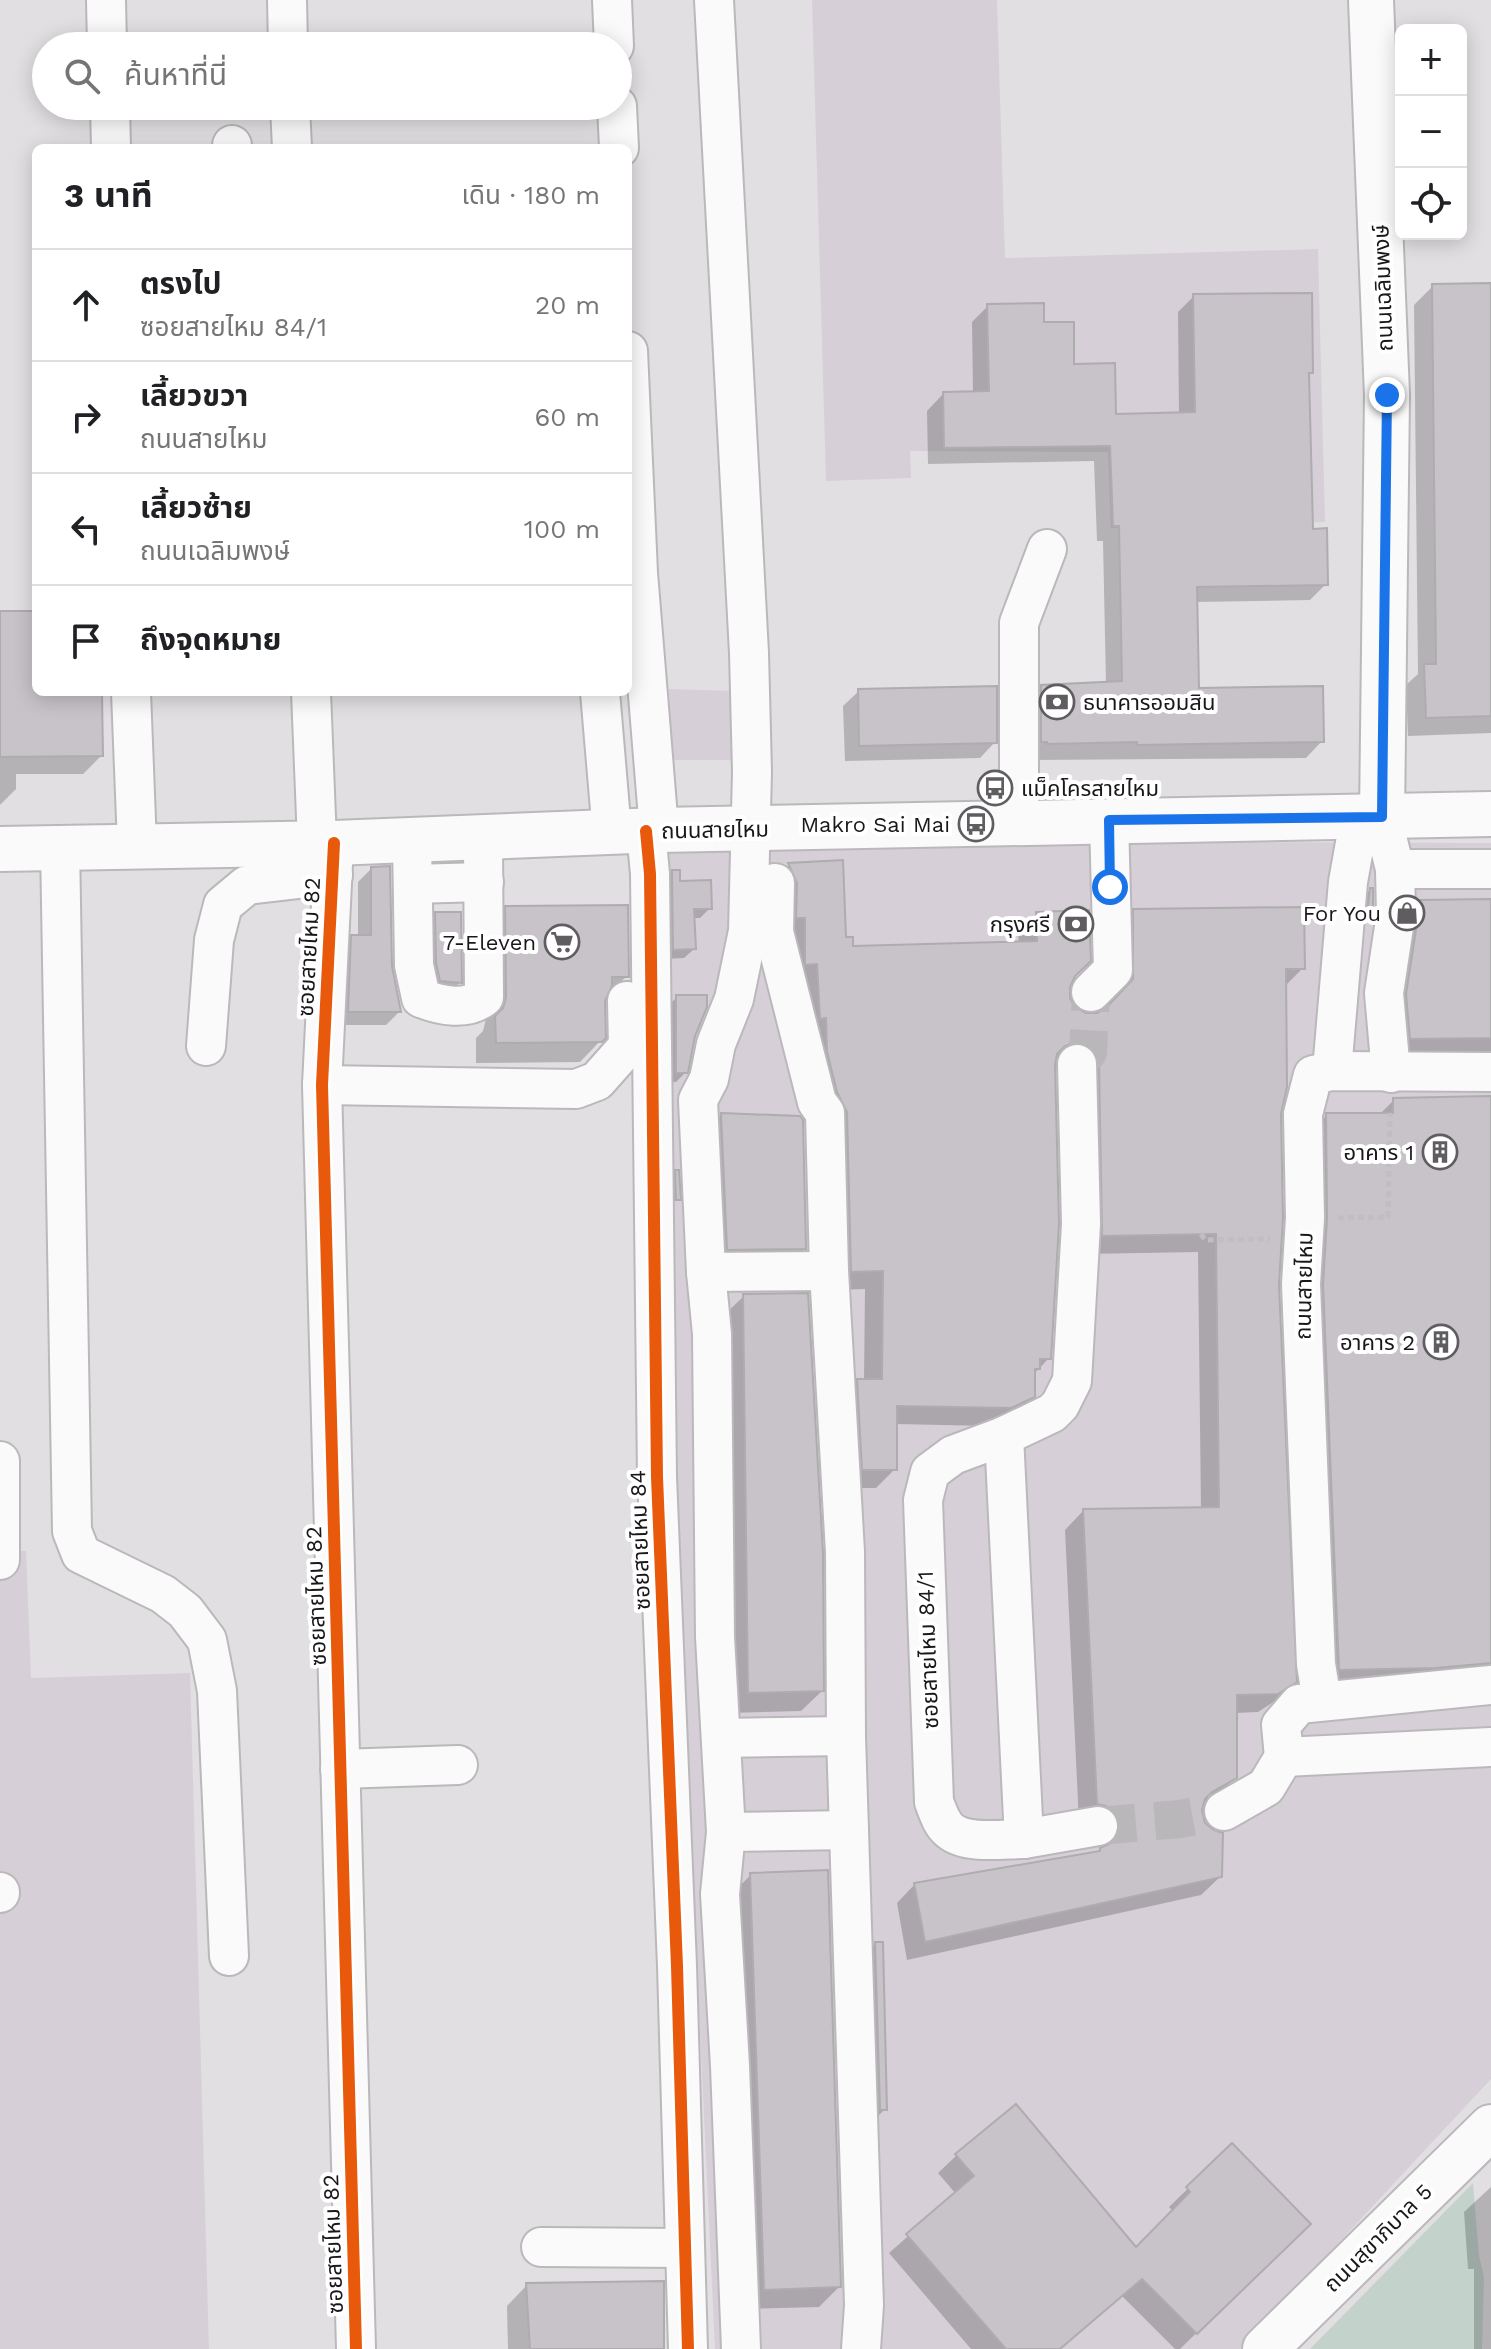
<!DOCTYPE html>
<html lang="th">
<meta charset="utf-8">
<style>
body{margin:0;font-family:"Work Sans","Noto Sans Thai",sans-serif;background:#f2f2f2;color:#202124}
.controls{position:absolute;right:24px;top:24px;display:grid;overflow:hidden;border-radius:12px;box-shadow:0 4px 20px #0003}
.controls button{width:72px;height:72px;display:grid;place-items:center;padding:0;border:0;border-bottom:2px solid #e0e0e0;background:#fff;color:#202124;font:40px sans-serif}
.stop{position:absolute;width:24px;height:24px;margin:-18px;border:6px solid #1a73e8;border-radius:50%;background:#fff}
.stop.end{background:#1a73e8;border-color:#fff;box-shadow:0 2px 8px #0008}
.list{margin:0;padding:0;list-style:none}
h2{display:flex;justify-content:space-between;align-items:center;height:104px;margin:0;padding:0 32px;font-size:34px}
h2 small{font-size:26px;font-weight:400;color:#757577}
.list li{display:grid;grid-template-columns:52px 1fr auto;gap:24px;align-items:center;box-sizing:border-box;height:112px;padding:0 32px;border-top:2px solid #e0e0e0}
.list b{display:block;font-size:30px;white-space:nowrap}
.list p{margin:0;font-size:26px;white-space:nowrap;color:#757577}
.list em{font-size:26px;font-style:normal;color:#757577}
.icon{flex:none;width:44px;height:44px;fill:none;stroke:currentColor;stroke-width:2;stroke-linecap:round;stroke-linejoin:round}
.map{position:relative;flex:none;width:1491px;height:2349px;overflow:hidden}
.search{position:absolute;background:#fff;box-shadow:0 4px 20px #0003;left:32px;top:32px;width:600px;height:88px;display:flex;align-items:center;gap:20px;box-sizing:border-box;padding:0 28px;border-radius:44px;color:#757577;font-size:30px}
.panel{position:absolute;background:#fff;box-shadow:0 4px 20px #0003;left:32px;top:144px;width:600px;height:552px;border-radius:12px}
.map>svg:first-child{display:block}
</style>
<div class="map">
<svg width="1491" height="2349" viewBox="0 0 1491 2349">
<rect width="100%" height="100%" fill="#e2dfe3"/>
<g fill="#d6cfd7">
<polygon points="812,0 997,0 1005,258 1318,249 1325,522 1111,528 1108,452 910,451 911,478 826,481"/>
<polygon points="669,689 734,691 735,760 671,760"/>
<polygon points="652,840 1491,843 1491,2079 1240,2349 715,2349 661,1208"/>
<polygon points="0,1551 26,1551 31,1678 190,1673 209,2349 0,2349"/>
</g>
<polygon fill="#c3d3cc" points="1473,2183 1479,2256 1484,2277 1482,2349 1310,2349"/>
<g fill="#0003">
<polygon points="1491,285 1491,733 1408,736 1406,685 1418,674 1414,305 1433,286"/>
<polygon points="1194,296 1311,372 1307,376 1311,531 1326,584 1310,600 1195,602 1197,690 1322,741 1306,758 1032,760 1025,703 1042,687 1106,684 1103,541 1097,541 1094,461 928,464 927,411 943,394 973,394 972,322 988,306 1042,324 1114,416 1179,415 1178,312"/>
<polygon points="0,613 36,613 36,692 88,692 101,756 83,774 16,774 16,789 0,805"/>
<polygon points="859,691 995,742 980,758 845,761 843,706"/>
<polygon points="789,865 851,948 1019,944 1018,933 1037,914 1074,975 1068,987 1068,999 1074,1008 1086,1015 1098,1015 1115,999 1115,930 1134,911 1303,968 1284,987 1279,1114 1277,1285 1295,1681 1275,1701 1258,1712 1235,1713 1235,1778 1215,1797 1202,1805 1200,1810 1221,1876 1201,1895 907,1960 897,1903 915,1884 1097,1853 1101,1849 1101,1841 1079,1823 1065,1530 1083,1511 1201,1510 1198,1252 1084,1254 1068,1063 1054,1061 1049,1358 1033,1375 1033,1396 1014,1415 990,1426 895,1424 895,1469 876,1488 844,1488 839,1400 858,1381 864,1381 865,1289 833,1290 770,883"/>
<polygon points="372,868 399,1012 386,1025 335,1025 339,951 352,937 358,937 358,882"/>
<polygon points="673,872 678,883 710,908 700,918 693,918 694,949 684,958 664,959 663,882"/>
<polygon points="1370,890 1371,916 1364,921 1366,894"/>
<polygon points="1491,901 1491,1053 1395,1053 1403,918 1419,902"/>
<polygon points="506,908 627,976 605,997 604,1037 580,1062 476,1063 476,1038 483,1031 486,1019 486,929"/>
<polygon points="436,914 460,982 445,998 425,996 421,930"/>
<polygon points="677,997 694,1036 686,1072 676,1082 667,1082 667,1007"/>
<polygon points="1491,1098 1491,1684 1322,1686 1309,1133 1327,1115 1379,1115 1394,1100"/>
<polygon points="721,1115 804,1248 784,1269 707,1269 701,1135"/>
<polygon points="676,1172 679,1199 672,1203 672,1176"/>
<polygon points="744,1296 822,1691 801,1711 729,1713 723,1316"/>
<polygon points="751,1875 839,2287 819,2307 744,2309 730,1895"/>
<polygon points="875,1944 885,2109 875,2119 865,1954"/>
<polygon points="1232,2146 1308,2224 1180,2349 1175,2349 1122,2296 1060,2349 971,2349 889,2253 956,2194 938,2173 957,2155 1135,2250 1173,2211 1169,2207"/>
<polygon points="1491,2187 1491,2349 1474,2349 1474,2269 1468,2269 1464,2212"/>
<polygon points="527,2285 663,2349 508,2349 507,2306"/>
</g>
<g fill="#c8c2c9" stroke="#aeacaf" stroke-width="2">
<polygon points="1491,283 1491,716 1426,718 1424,664 1436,664 1432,284"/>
<polygon points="1312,293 1313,373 1309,373 1313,529 1327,528 1328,585 1197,587 1199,688 1323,686 1324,742 1137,745 1137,742 1047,744 1047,742 1041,742 1041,685 1122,681 1119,526 1113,526 1110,446 944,448 943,392 989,391 987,304 1044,303 1044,322 1074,322 1074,364 1115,363 1116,414 1195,412 1193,294"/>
<polygon points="0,611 36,611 36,692 102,694 103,756 0,757"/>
<polygon points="997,686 997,743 859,746 858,689"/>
<polygon points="843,860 846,937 853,937 853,946 1037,941 1036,912 1089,910 1091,961 1075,976 1070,987 1070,998 1075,1007 1086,1013 1097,1013 1106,1008 1133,979 1133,909 1304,907 1305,969 1286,969 1287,1087 1281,1114 1283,1218 1279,1285 1297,1682 1278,1694 1237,1695 1237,1778 1212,1792 1205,1799 1202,1810 1205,1823 1214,1830 1223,1833 1222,1877 925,1942 914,1883 1100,1851 1100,1848 1111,1843 1118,1834 1120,1823 1115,1813 1106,1806 1097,1804 1083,1509 1219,1507 1216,1234 1102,1236 1099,1063 1095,1052 1087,1044 1076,1042 1065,1046 1057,1054 1055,1065 1059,1224 1051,1359 1040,1359 1040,1369 1035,1369 1035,1397 1011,1408 897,1406 897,1470 862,1470 857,1379 882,1379 883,1271 851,1272 847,1112 837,1092 827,1052 826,1018 820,1019 817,964 805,965 805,918 796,918 797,883 788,863"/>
<polygon points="390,866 392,966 401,1012 348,1012 351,935 371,935 371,867"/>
<polygon points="672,870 680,870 680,881 711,880 712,909 694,909 696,949 673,950"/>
<polygon points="1370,888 1373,888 1373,917 1367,917"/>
<polygon points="1491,899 1491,1038 1410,1039 1406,994 1418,917 1418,900"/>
<polygon points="628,905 629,977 612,977 612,986 605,1001 606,1038 602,1042 496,1043 495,1016 503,1008 506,997 505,906"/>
<polygon points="435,912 461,912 462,983 440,981 436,963"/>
<polygon points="676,995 707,995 707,1007 695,1036 688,1073 676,1073"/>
<polygon points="1491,1096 1491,1663 1436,1668 1339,1670 1323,1284 1327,1218 1326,1113 1393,1113 1393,1098"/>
<polygon points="721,1113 800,1116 803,1120 806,1249 727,1250"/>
<polygon points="675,1170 679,1170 681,1200 676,1200"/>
<polygon points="808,1293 823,1553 824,1691 748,1693 743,1294"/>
<polygon points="828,1870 841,2287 764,2290 750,1873"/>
<polygon points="875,1942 883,1942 887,2110 880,2110"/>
<polygon points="1016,2104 1136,2247 1190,2192 1186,2187 1232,2143 1311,2224 1197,2334 1142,2279 1060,2349 1006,2349 906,2234 974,2176 955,2154"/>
<polygon points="664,2281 664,2349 530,2349 526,2283"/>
</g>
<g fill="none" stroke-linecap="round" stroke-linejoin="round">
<g stroke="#bab7bb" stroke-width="38" stroke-dasharray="38 19" stroke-linecap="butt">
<polyline points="1077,1064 1088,1052 1091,992"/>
<polyline points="1098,1826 1180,1819 1224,1811"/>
</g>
<g stroke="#bbb8bb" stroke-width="42">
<g id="minor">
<polyline points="106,0 107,46"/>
<polyline points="287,0 288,46"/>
<polyline points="612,0 614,46"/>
<polyline points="714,0 749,653 752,772 748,931 734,999 716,1044 709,1079 698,1100 706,1272 712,1334 715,1637 726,1832 720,1894 730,2066 741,2349"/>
<polyline points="110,106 111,148"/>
<polyline points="290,106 292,148"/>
<polyline points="617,106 619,148"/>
<polyline points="232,145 232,148"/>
<polyline points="628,351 638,573 659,830"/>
<polyline points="131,692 137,845"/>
<polyline points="311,692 317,842"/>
<polyline points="600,692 612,833"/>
<polyline points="1382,817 1395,869 1396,914 1384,993 1391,1073"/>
<polyline points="1019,823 1019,623 1047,549"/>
<polyline points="646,831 650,874 657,1477 677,1966 688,2349"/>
<path d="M412,840L414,965L421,998C441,1006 467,1011 484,997L483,838"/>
<polyline points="334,843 322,1085 356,2349"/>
<polyline points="60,846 72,1531 81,1554 163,1594 185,1611 207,1640 217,1691 229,1956"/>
<polyline points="1395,869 1491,869"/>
<polyline points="775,883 774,932 817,1102 825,1113 829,1271 845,1552 846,1736 864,2305 861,2349"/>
<polyline points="413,884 484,882"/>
<polyline points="1091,992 1113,970 1109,820"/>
<polyline points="206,1046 214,940 223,905 247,885 333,875"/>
<polyline points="1077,1064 1081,1224 1072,1381 1060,1405 1052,1413 1004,1436 1024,1839 1098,1826"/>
<polyline points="1332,1071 1348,882 1355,843 1382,817"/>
<polyline points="322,1085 576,1089 597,1081 628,1046 627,1001"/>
<polyline points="706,1272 829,1271"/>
<path d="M1004,1436L953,1455L930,1472L923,1500L934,1802C938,1812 941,1823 949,1830C966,1845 1003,1839 1024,1839"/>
<polyline points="0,1461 0,1560"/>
<polyline points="1491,1685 1299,1704 1281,1725 1284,1757 1491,1747"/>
<polyline points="1322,1701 1316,1664 1301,1284 1305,1218 1303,1114 1313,1075 1332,1071 1491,1072"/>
<polyline points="722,1738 846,1736"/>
<polyline points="340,1769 458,1765"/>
<polyline points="1224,1811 1266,1787 1284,1757"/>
<polyline points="726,1832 849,1830"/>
<polyline points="0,1892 0,1893"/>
<polyline points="541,2247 684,2248"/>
</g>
</g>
<g stroke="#bbb8bb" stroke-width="48">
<g id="major">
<polyline points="1371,0 1387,395 1382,817"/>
<polyline points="0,849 334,843 659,830 1491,814"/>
<polyline points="1265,2349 1491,2127"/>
</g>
</g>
<g stroke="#bfbec0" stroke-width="5" stroke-dasharray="6 4" stroke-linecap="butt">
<polyline points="1338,1218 1388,1217 1390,1113"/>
<polyline points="1201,1234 1205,1240 1270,1239"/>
</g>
<use href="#minor" stroke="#fbfafb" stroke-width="38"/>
<use href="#major" stroke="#fbfafb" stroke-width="44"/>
<g stroke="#fff" stroke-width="17">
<g id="cycleway">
<polyline points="646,831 650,874 657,1477 677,1966 688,2349"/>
<polyline points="334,843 322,1085 356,2349"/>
</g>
</g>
<use href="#cycleway" stroke="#e8590c" stroke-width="12"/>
</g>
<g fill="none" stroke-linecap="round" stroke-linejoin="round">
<polyline stroke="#1a73e8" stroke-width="10" points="1110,887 1109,820 1382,817 1387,395"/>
</g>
<defs>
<g id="bank-ring" transform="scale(1.8)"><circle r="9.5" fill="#fff" stroke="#5f5d60" stroke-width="1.5"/><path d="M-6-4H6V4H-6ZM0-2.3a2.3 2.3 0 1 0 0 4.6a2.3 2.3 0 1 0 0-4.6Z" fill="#5f5d60"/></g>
<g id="bus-ring" transform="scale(1.8)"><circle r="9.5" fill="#fff" stroke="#5f5d60" stroke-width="1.5"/><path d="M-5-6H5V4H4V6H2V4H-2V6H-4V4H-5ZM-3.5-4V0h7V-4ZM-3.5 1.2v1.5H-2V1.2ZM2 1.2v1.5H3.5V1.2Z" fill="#5f5d60"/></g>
<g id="shop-ring" transform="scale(1.8)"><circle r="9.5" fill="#fff" stroke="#5f5d60" stroke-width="1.5"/><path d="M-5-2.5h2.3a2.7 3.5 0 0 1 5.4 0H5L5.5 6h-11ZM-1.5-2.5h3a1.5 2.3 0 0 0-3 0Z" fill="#5f5d60"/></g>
<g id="supermarket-ring" transform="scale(1.8)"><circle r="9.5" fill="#fff" stroke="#5f5d60" stroke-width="1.5"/><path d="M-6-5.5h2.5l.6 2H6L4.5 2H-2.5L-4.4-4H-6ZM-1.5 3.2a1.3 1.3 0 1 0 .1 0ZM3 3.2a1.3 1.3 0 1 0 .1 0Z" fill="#5f5d60"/></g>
<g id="building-ring" transform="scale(1.8)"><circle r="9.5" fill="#fff" stroke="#5f5d60" stroke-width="1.5"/><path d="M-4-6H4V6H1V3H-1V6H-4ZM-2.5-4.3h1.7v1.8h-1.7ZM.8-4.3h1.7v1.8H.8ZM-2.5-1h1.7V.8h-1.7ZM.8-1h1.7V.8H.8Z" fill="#5f5d60"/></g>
</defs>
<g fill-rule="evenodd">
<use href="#bank-ring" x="1057" y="702"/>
<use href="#bus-ring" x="995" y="788"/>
<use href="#bus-ring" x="976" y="824"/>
<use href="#shop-ring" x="1407" y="913"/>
<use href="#bank-ring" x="1076" y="924"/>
<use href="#supermarket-ring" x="562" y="942"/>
<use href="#building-ring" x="1440" y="1152"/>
<use href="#building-ring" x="1441" y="1342"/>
</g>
<g text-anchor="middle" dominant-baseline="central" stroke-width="8" stroke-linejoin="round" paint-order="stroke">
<g font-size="22" fill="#19171a" stroke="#fff">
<text transform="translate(1383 288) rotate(-92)">ถนนเฉลิมพงษ์</text>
<text transform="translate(715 830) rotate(-1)">ถนนสายไหม</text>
<text transform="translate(309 947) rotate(-87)">ซอยสายไหม 82</text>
<text transform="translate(1304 1286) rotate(-89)">ถนนสายไหม</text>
<text transform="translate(640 1540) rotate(-92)">ซอยสายไหม 84</text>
<text transform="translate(316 1596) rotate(-92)">ซอยสายไหม 82</text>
<text transform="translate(928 1650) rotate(-92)">ซอยสายไหม 84/1</text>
<text transform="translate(1378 2238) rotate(-45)">ถนนสุขาภิบาล 5</text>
<text transform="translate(333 2244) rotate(-92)">ซอยสายไหม 82</text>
</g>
<g font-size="22" fill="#19171a" stroke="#fff" text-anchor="end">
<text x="1083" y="702" text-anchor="start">ธนาคารออมสิน</text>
<text x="1021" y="788" text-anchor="start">แม็คโครสายไหม</text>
<text x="950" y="824">Makro Sai Mai</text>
<text x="1381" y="913">For You</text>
<text x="1050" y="924">กรุงศรี</text>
<text x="536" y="942">7-Eleven</text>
<text x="1414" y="1152">อาคาร 1</text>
<text x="1415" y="1342">อาคาร 2</text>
</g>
</g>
</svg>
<div class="controls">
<button>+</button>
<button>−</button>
<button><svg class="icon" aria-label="locate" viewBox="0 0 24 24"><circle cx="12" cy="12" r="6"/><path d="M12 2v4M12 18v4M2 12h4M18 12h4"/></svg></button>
</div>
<div class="stop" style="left:1110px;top:887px"></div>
<div class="stop end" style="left:1387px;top:395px"></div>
<div class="search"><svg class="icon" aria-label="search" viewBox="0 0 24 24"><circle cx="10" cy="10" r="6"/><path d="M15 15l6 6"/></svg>ค้นหาที่นี่</div>
<section class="panel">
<h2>3 นาที<small>เดิน · 180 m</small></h2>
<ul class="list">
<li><svg class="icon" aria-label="ahead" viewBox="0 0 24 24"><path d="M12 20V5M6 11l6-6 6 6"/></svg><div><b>ตรงไป</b><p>ซอยสายไหม 84/1</p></div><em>20 m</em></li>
<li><svg class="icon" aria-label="right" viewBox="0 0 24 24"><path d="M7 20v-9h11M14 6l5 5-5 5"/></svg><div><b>เลี้ยวขวา</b><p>ถนนสายไหม</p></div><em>60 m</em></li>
<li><svg class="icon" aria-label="left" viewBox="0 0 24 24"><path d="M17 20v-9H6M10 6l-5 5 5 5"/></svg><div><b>เลี้ยวซ้าย</b><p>ถนนเฉลิมพงษ์</p></div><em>100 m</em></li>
<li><svg class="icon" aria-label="arrive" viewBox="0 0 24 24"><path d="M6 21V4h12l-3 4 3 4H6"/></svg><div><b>ถึงจุดหมาย</b></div></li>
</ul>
</section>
</div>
